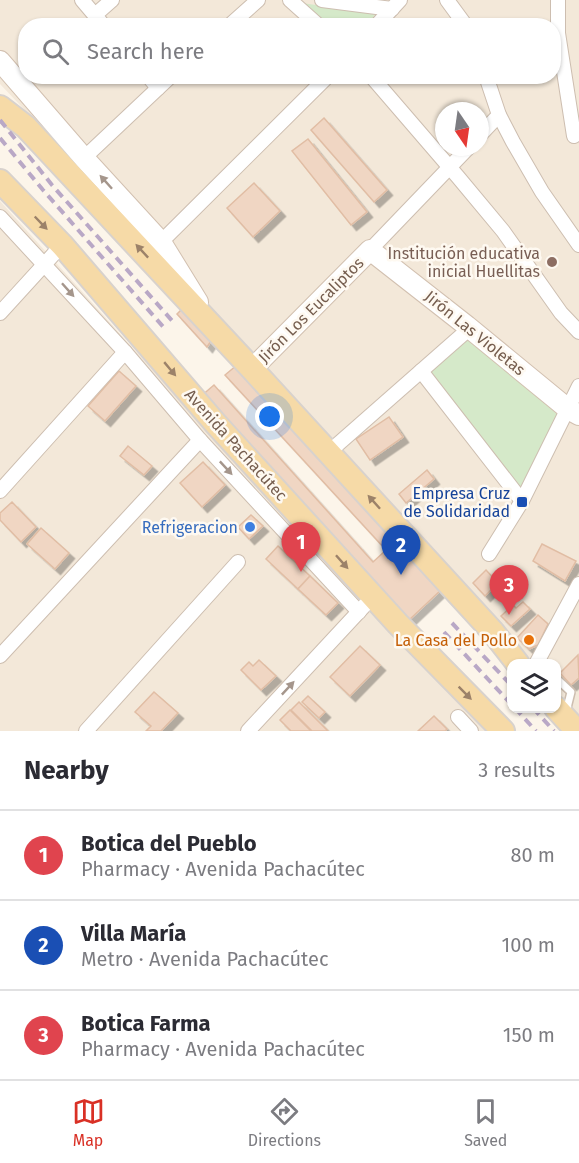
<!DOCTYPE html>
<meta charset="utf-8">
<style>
body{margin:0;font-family:"Fira Sans",sans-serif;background:#f7f7f7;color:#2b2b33}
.controls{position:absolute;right:18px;bottom:18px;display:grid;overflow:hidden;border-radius:12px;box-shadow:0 2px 4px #0004}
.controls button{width:54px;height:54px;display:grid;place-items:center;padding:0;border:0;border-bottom:2px solid #e1e1e2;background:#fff;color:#2b2b33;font:30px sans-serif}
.compass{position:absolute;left:435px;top:102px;width:54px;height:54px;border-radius:50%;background:#fff;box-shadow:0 2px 4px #0004;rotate:167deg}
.you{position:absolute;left:270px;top:417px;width:21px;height:21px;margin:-15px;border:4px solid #fff;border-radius:50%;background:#1a73e8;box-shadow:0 0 0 9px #1a73e833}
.badge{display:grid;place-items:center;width:39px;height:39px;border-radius:50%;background:#d93025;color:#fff;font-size:20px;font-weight:700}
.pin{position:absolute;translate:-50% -50px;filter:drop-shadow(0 2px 3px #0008)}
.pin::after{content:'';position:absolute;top:32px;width:21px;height:18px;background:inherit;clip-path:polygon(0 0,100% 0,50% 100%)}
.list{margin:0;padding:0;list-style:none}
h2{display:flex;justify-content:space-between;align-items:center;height:78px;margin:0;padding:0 24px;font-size:26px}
h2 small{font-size:20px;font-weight:400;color:#7c7c81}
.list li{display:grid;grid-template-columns:39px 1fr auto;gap:18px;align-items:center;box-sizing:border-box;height:90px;padding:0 24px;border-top:2px solid #e1e1e2}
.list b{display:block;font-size:22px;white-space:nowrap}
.list p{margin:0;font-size:20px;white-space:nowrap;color:#7c7c81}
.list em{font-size:20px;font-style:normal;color:#7c7c81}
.icon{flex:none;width:33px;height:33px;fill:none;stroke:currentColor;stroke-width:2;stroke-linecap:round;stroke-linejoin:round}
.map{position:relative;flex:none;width:579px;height:731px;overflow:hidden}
.search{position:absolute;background:#fff;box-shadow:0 2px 4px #0004;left:18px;right:18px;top:18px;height:66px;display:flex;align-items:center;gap:15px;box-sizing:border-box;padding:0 21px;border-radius:24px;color:#7c7c81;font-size:22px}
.sheet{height:348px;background:#fff}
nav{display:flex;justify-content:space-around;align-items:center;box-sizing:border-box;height:84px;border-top:2px solid #e1e1e2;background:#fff;font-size:16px;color:#7c7c81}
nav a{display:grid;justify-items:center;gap:3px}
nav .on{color:#d93025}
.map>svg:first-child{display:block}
</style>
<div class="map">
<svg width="579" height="731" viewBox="0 0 579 731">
<defs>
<filter id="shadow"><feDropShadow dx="5.5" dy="5.5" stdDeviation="0" flood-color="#0004"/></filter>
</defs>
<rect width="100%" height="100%" fill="#fcf5ea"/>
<g fill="#f3e8d9" fill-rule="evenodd">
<path d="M0,0H579V731L556,708V664H512L160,252L0,84ZM26,26H554V76H26ZM444,111H480V147H444Z"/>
<polygon points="0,201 334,570 485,731 0,731"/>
</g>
<g fill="#d5e9c9">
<polygon points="302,3 376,14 366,25 331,25"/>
<polygon points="469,336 559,412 521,492 429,371"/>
</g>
<g fill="#f0d6c3" stroke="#e1bda4" stroke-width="1.5" filter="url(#shadow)">
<polygon points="324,118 387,190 374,202 311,130"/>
<polygon points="308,139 367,212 351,225 292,151"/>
<polygon points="254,183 280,211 253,237 227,208"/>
<polygon points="184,307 213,338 207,347 177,314"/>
<polygon points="237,365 442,589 408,621 200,397 214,385 373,562 386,550 225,375"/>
<polygon points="119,371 136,386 105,421 88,406"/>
<polygon points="389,417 403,437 370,460 356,439"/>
<polygon points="128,446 152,466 144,475 120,456"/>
<polygon points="203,462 225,485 202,507 180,483"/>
<polygon points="427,470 434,479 406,503 399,494"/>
<polygon points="12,502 36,527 21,542 0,520 0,513"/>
<polygon points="251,515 263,526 249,539 238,527"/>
<polygon points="41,528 69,553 55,569 27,544"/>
<polygon points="542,544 576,561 565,581 533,561"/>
<polygon points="278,546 310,576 298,589 266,559"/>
<polygon points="486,570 498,583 485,596 473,583"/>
<polygon points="310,576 338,603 326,615 298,589"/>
<polygon points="523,602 530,609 511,626 501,616 513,605 516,608"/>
<polygon points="538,615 548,624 538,645 529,649 517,638"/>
<polygon points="360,646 380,665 350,696 330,677"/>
<polygon points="578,655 579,678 571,685 560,673"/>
<polygon points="259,660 276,676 261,690 241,670 249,662 253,666"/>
<polygon points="154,692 178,713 161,731 146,731 151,726 135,712"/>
<polygon points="308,696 325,712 319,718 302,702"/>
<polygon points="299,702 328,731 312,731 291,710"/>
<polygon points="290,710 311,731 291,731 280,720"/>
<polygon points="434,716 447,729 445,731 418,731"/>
</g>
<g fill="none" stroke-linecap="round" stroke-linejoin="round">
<g stroke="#cdbeb0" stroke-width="10">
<polyline id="lane" points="556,678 571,692 566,712"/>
</g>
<g stroke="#cdbeb0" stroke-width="16">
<g id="street">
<polyline points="82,0 104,26"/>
<polyline points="290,0 319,26"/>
<polyline points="322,0 392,9"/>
<polyline points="447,0 466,26"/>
<polyline points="558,0 558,33 574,136"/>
<polyline points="95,15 112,0"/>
<polyline points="229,26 258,0"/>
<polyline points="376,26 400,0"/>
<polyline points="148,76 158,88"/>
<polyline points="371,76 458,177 503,231 561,313 579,332"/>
<polyline points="486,76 499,115 513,142 542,192 579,245"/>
<polyline points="480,135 499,115"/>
<polyline points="84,158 171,76"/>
<polyline points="0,217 125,352 200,440 359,612"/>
<polyline points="161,242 328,76"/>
<polyline points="370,250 469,147"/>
<polyline points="0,313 62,245"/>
<polyline points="421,371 522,501"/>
<polyline points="329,452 470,328"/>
<polyline points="0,491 125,352"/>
<polyline points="489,554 522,501 579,386"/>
<polyline points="0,656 200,440"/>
<polyline points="536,664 579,584"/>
<polyline points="458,717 471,731"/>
<polyline points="86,731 238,562"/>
<polyline points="248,731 365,605"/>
</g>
</g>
<g stroke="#d2c0b0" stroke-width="22">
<g id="secondary">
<polyline points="0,61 84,158 161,242 198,302"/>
<polyline points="252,369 370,250 467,326 568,409 579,415"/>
</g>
</g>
<g stroke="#d8d2cd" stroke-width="26">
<g id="primary">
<polyline points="0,107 26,127 252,369 493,632 518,664"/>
<polyline points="0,181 62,245 216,424 398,624 503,731"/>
<polyline points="556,708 577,731"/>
</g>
</g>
<use href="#lane" stroke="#fff" stroke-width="7"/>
<use href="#street" stroke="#fff" stroke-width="14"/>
<use href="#secondary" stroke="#fff" stroke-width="20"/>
<use href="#primary" stroke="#f6daa7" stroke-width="22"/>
<g stroke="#b9a8c6" stroke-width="4" stroke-dasharray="9 6" stroke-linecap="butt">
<polyline points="0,120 52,185 175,324"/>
<polyline points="0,138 43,190 166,330"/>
<polyline points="452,623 512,686"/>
<polyline points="444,632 512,705"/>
<polyline points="515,708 536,731"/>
<polyline points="533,708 554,731"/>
</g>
</g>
<defs><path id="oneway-solid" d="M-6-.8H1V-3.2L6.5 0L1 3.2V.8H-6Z" transform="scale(1.5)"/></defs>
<g fill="#a5968c">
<use href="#oneway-solid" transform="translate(106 182) rotate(-132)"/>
<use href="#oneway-solid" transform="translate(68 290) rotate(48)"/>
<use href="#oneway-solid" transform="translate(226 468) rotate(47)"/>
<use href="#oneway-solid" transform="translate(288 688) rotate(-47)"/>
</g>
<g fill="#9c8269">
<use href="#oneway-solid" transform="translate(41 223) rotate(46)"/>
<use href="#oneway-solid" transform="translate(142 251) rotate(-133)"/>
<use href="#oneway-solid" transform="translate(170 369) rotate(50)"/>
<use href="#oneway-solid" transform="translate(374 502) rotate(-132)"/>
<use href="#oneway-solid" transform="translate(342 562) rotate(48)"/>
<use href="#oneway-solid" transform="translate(465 693) rotate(45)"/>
</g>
<circle fill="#8d6e63" stroke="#fef9f1" stroke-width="2" cx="552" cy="262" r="6"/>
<rect fill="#1a4fb4" stroke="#fef9f1" stroke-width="2" x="516" y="496" width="12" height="12" rx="3"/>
<circle fill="#3f7fe0" stroke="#fef9f1" stroke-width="2" cx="250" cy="527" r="6"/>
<circle fill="#e8710a" stroke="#fef9f1" stroke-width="2" cx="529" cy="640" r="6"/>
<g text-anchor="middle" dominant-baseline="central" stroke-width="5" stroke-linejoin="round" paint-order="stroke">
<g font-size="16" fill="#785e54" stroke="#fef9f1" text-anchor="end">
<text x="540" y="253">Institución educativa<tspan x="540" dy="18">inicial Huellitas</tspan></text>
</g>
<g font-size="16" fill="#755d4e" stroke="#fef9f1">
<text transform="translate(311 310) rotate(-45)">Jirón Los Eucaliptos</text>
<text transform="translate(475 333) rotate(39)">Jirón Las Violetas</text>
<text transform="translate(236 445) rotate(48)">Avenida Pachacútec</text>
</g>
<g font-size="16" fill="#164399" stroke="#fef9f1" text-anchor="end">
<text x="510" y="493">Empresa Cruz<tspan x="510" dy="18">de Solidaridad</tspan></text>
</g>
<g font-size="16" fill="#366cbe" stroke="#fef9f1" text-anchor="end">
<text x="238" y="527">Refrigeracion</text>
</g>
<g font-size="16" fill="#c56008" stroke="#fef9f1" text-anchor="end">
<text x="517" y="640">La Casa del Pollo</text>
</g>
</g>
</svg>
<div class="controls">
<button><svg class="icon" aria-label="layers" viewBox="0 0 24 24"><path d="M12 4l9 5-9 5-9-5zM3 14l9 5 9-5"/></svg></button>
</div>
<svg class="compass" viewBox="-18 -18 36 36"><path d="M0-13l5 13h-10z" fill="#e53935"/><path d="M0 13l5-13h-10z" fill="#7c7c81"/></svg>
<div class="you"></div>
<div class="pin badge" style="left:301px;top:572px;background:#e0444e">1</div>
<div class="pin badge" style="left:401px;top:575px;background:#1a4fb4">2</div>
<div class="pin badge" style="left:509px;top:615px;background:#e0444e">3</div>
<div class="search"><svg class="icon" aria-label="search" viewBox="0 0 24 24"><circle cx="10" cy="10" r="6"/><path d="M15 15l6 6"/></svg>Search here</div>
</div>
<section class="sheet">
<h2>Nearby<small>3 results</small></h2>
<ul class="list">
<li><span class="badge" style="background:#e0444e">1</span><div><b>Botica del Pueblo</b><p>Pharmacy · Avenida Pachacútec</p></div><em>80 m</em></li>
<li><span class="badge" style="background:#1a4fb4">2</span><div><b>Villa María</b><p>Metro · Avenida Pachacútec</p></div><em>100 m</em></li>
<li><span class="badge" style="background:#e0444e">3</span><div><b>Botica Farma</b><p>Pharmacy · Avenida Pachacútec</p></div><em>150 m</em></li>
</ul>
</section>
<nav>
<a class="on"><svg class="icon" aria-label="map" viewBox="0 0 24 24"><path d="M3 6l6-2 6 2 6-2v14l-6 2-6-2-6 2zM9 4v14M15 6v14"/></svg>Map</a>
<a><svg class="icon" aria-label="directions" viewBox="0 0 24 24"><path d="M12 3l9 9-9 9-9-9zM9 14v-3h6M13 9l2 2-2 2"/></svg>Directions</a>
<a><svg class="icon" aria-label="saved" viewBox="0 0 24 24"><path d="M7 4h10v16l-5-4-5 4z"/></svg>Saved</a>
</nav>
